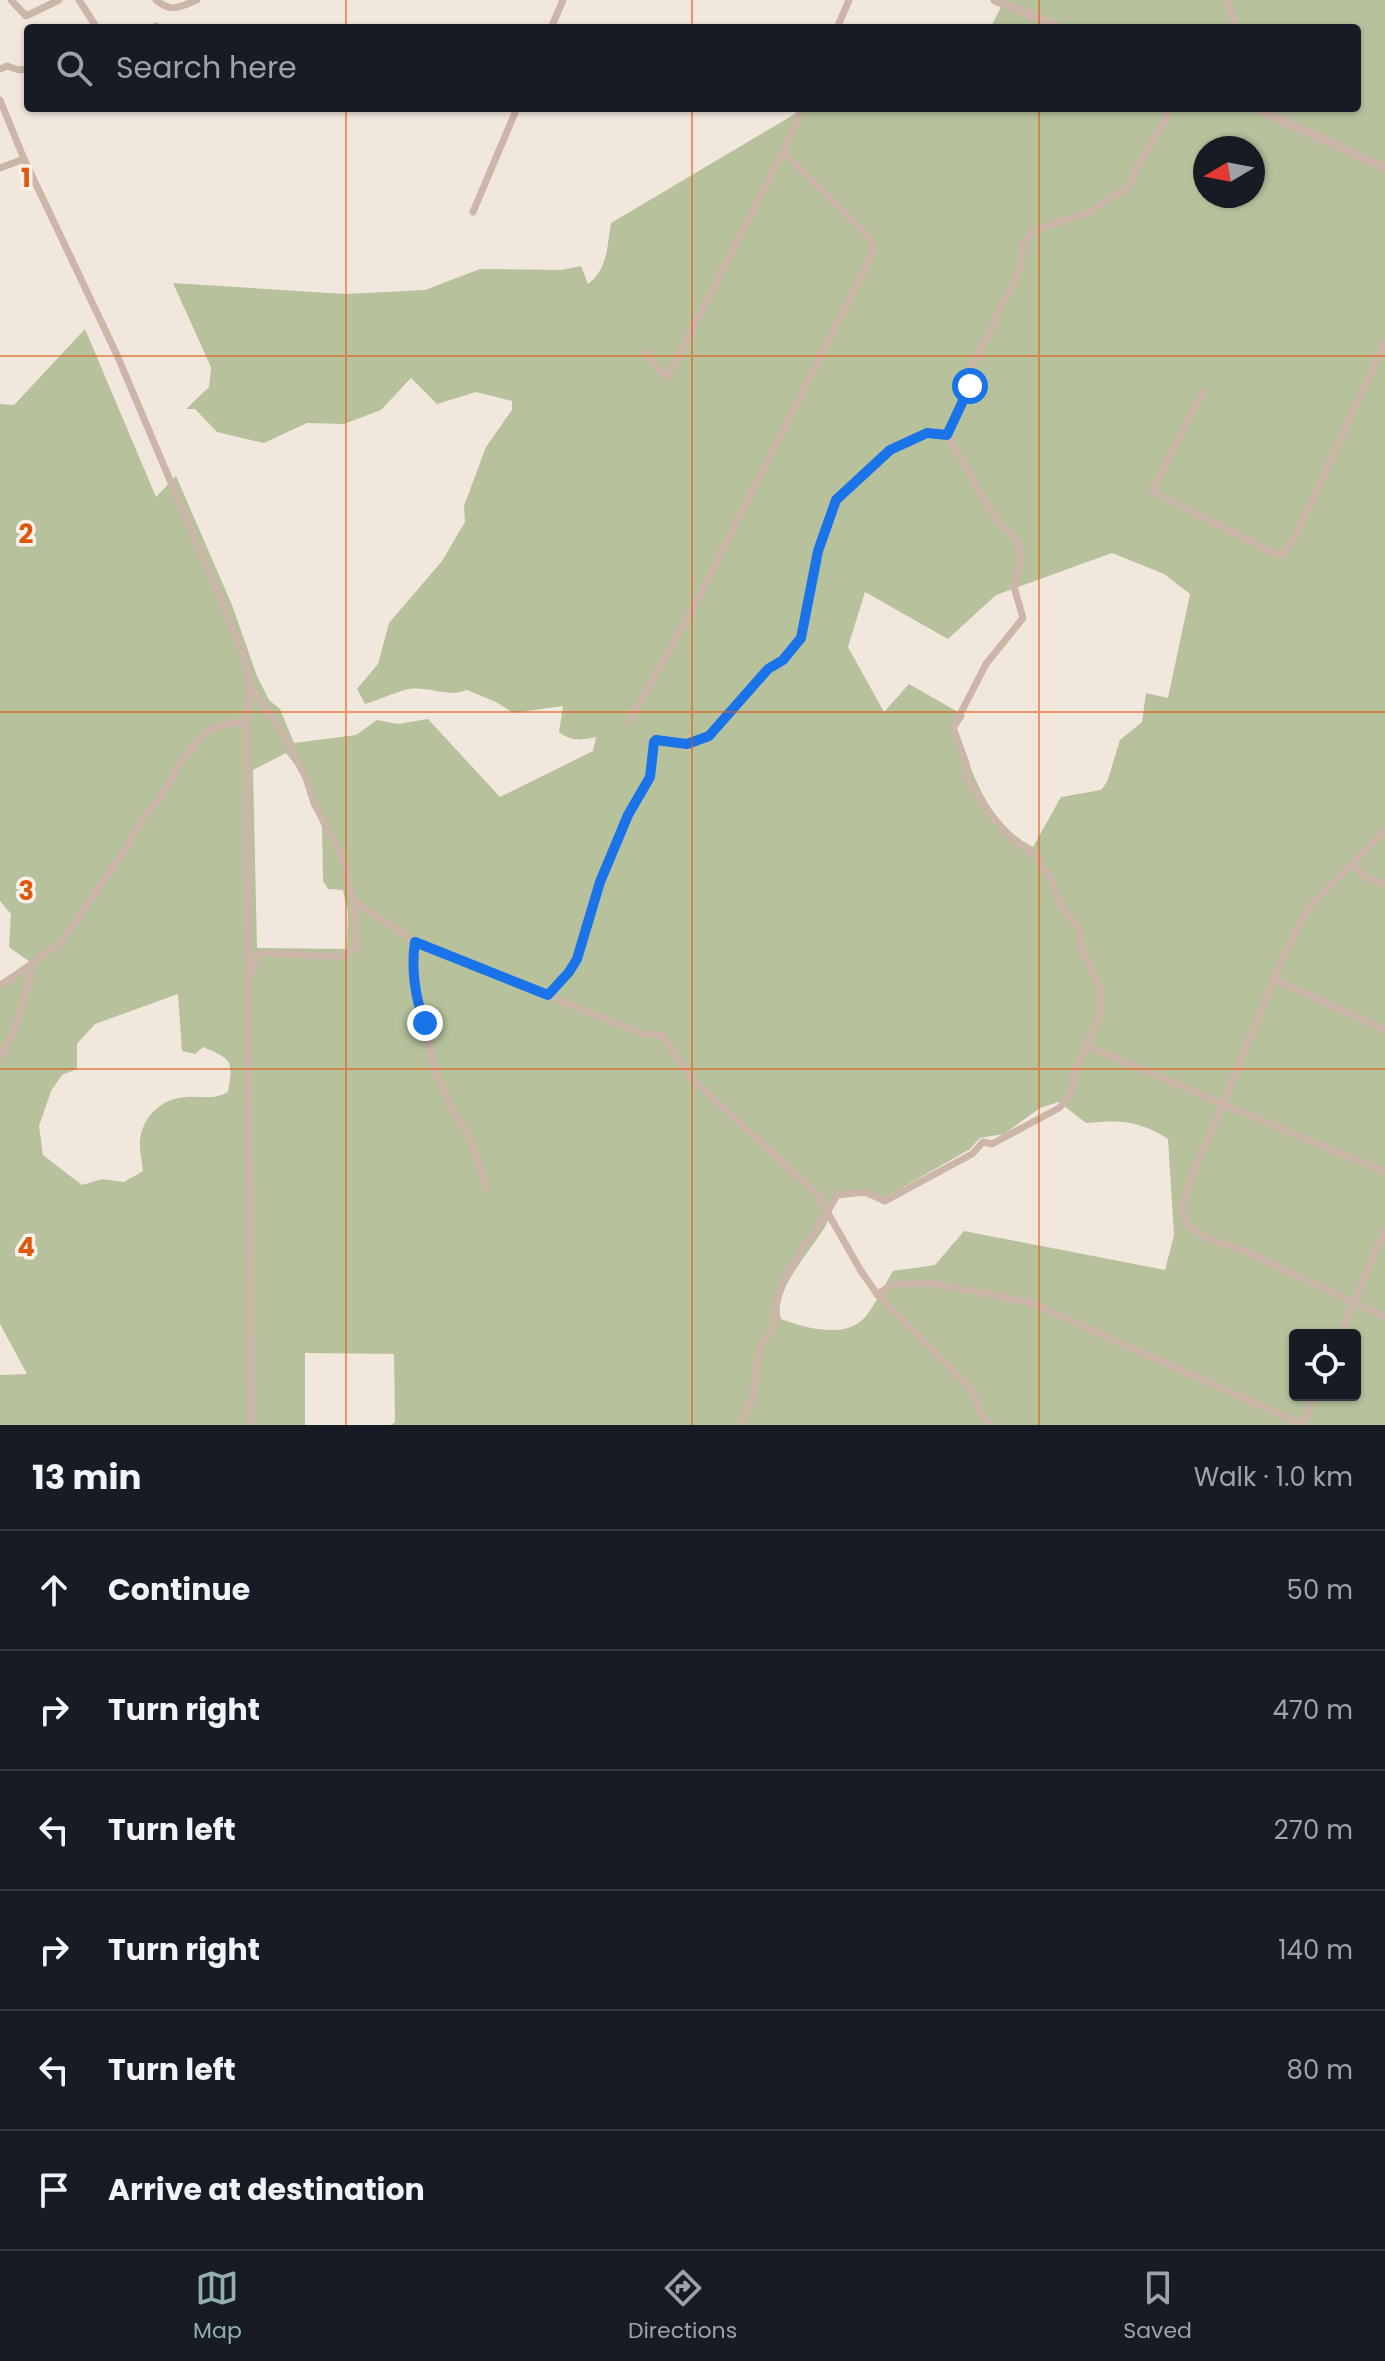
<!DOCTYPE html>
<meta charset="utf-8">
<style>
body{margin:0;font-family:Poppins,sans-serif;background:#242831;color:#f1f3f6}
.controls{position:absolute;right:24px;bottom:24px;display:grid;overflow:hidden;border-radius:8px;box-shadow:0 2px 6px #0004}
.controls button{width:72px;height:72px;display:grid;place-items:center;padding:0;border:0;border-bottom:2px solid #363941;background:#171b24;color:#f1f3f6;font:40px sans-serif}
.compass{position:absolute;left:1193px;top:136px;width:72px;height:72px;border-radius:50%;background:#171b24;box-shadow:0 2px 6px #0004;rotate:260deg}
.stop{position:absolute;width:24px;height:24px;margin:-18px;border:6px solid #1a73e8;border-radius:50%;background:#fff}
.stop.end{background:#1a73e8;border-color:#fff;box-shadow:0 2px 8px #0008}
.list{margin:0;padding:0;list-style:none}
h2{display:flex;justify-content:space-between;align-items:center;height:104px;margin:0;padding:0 32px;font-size:34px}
h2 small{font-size:26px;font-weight:400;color:#9ea1a6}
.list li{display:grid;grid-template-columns:52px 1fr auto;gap:24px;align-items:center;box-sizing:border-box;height:120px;padding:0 32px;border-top:2px solid #363941}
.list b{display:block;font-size:30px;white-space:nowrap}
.list em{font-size:26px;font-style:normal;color:#9ea1a6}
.icon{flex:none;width:44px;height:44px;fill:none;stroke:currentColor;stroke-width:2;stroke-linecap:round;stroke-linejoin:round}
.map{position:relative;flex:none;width:1385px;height:1425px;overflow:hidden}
.search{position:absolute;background:#171b24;box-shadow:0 2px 6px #0004;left:24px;right:24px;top:24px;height:88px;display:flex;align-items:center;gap:20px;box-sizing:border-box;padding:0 28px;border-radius:8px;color:#9ea1a6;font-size:30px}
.sheet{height:824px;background:#171b24}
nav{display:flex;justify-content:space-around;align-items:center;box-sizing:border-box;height:112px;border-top:2px solid #363941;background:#171b24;font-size:22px;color:#9ea1a6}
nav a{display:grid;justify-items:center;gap:4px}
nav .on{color:#92aeaf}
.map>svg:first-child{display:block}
</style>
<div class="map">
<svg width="1385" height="1425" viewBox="0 0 1385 1425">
<rect width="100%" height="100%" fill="#f2e7dd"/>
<path fill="#b7c29d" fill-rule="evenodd" d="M1005,0H1385V1425H391L395,1422L394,1354L305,1353V1425H0V1375L27,1374L0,1324V981L30,962L9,947L11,914L0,901V404L14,405L85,329L156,497L176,476L232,605L257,676L269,700L280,709L294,743L356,735L377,720L398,724L428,719L500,797L593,751L596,737C581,740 572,742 559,732L563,706L513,713L496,702L467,690C446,698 431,686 409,689C395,692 379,700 365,704L357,689L378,664L389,623L442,561L465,522L464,506L486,447L512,410V401L476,392L437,404L411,378L381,410L344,424L307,423L264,443L217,432L195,409H186L209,387L211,367L173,283L345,294L425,290L480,269L561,270L581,266L588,284C608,269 607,246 611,223L805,108H1357V28H990ZM1205,148H1253V196H1205ZM1112,553L1164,574L1190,594L1168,698L1146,693L1142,722L1120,740L1107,782L1101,790L1061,797L1033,847C988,824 971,772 957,728L965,716L909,684L884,712L848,647L865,592L948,639L996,595ZM286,753L306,778L322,827L323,881L328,889L343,890L348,912L347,949L257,948L253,770ZM178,994L182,1051L195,1054L203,1047C233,1060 233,1060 228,1092C214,1100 202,1096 186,1097C162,1098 143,1116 140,1140C139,1149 142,1161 143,1171L124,1182L102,1179L82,1185L43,1155L39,1126L51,1091L62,1075L77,1069V1044L95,1024ZM1059,1102L1086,1123C1120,1120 1138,1120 1168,1139L1174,1235L1165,1270L964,1231L935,1265L893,1271C884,1286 876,1303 866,1316C847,1340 805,1328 781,1319C772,1290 812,1250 826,1225C831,1216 832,1205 835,1195L886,1197L970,1149L980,1138L1004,1134L1040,1108ZM1295,1335H1355V1395H1295Z"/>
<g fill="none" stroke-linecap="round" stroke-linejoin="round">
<g stroke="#cbb6a9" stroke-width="7">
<polyline points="11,0 26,16 59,0"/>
<polyline points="79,0 97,28"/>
<path d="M156,0C171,13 180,7 197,0"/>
<polyline points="1226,0 1237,28"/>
<polyline points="153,28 156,26"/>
<polyline points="551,28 563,0"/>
<polyline points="837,28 849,0"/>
<polyline points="0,69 7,66 19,70 28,69"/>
<polyline points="0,100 24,159 117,355 244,655 250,687 246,721 251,1425"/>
<polyline points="0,168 24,159"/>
<polyline points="473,212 517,108"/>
<polyline points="645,353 667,378 783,152"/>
<polyline points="1203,391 1152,491 1276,554 1283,554 1297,533 1385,342"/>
<polyline points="250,687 280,728 306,778 314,803 342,856 354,901 415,942 643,1034 662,1035 690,1077 817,1194 861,1271 877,1294 971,1389 980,1412 990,1425"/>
<polyline points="629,722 695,604 874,251 870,238 783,152 802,108"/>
<polyline points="1352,865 1369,879 1385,884"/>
<polyline points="415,942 413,957 418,1007 425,1023 434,1068 452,1109 470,1139 487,1188"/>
<polyline points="251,973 256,958 262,953 343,957 356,948 354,901"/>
<polyline points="1274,979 1385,1030"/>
<path d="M0,986L62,942L129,843C136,826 146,816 157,801C172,781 188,744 210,730C220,723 234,723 246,721"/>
<polyline points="548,995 569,972 577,959 600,882 628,815 650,777 654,742 656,740 687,744 709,736 768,669 783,660 801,638 818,551 836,500 871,470 890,450 927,433 947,435 970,386 971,366 993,327 1002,302 1013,286 1021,264 1023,244 1033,231 1087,213 1128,187 1139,164 1172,108"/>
<polyline points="1085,1045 1223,1104 1285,952 1310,906 1385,830"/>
<polyline points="0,1057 17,1024 33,965"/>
<polyline points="1385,1172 1223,1104 1195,1167 1181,1208 1187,1225 1202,1236 1247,1252 1385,1317"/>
<polyline points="877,1294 892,1285 929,1283 1029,1302 1304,1425"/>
<polyline points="1340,1335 1385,1230"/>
<path d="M740,1425L753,1396L759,1348L775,1324C769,1280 818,1234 837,1195L865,1192L885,1201L972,1154L983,1142L992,1144L1059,1108L1071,1095L1076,1068L1099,1017L1101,990L1081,948L1080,929L1062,908L1050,877L1035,855L1012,839L989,813L966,777V763L953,728L986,664L1023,618L1014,587L1021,557L1017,540L996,519L947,435"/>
<polyline points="1302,1425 1315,1395"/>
</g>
<g stroke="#cbb6a9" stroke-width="9">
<polyline points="995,0 1062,28"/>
<polyline points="1256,108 1385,168"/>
</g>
</g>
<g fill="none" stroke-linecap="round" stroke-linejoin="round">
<path stroke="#1a73e8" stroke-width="10" d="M425,1023C415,999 411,968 415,942L548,995L569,972L577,959L600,882L628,815L650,777L654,742L656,740L687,744L709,736L768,669L783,660L801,638L818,551L836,500L890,450L927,433L947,435L970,386"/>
</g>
<path fill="none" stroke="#df570d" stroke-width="2" stroke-opacity="0.55" d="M346,0V28M692,0V28M1039,0V28M346,108V1425M692,108V1425M1039,108V1425M0,356H1385M0,712H1385M0,1069H1385"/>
<g font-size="26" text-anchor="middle" font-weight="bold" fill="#df570d" stroke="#faf1ea" stroke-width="7" stroke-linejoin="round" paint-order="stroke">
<text x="26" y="187">1</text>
<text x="26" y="543">2</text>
<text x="26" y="900">3</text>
<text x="26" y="1256">4</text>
</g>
</svg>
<div class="controls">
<button><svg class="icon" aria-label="locate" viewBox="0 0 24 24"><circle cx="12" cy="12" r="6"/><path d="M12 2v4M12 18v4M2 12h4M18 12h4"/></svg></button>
</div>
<svg class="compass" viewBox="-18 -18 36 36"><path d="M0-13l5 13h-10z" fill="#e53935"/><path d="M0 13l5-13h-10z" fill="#9ea1a6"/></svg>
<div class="stop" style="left:970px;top:386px"></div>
<div class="stop end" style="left:425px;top:1023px"></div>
<div class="search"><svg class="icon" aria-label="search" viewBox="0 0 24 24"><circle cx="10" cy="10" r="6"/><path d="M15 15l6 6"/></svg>Search here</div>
</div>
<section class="sheet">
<h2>13 min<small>Walk · 1.0 km</small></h2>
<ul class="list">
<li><svg class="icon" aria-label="ahead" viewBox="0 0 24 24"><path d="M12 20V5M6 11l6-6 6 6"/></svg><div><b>Continue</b></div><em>50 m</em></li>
<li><svg class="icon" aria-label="right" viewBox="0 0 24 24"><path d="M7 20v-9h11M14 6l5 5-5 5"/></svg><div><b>Turn right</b></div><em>470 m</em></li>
<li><svg class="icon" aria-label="left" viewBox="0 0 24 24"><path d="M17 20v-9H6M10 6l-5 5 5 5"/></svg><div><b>Turn left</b></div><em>270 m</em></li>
<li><svg class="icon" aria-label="right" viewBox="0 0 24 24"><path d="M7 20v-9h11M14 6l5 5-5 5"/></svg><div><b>Turn right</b></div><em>140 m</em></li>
<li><svg class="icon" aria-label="left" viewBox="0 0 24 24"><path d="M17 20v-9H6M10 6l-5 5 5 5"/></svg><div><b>Turn left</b></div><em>80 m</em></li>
<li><svg class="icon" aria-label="arrive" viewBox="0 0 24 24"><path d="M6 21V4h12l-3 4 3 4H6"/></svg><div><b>Arrive at destination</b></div></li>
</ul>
</section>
<nav>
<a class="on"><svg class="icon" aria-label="map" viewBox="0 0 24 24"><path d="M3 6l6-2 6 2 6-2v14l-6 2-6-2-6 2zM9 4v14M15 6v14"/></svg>Map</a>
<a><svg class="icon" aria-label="directions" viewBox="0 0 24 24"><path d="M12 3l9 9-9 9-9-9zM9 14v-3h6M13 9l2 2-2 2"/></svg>Directions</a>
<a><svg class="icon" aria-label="saved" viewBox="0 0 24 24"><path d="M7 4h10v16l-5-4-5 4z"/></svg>Saved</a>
</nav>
